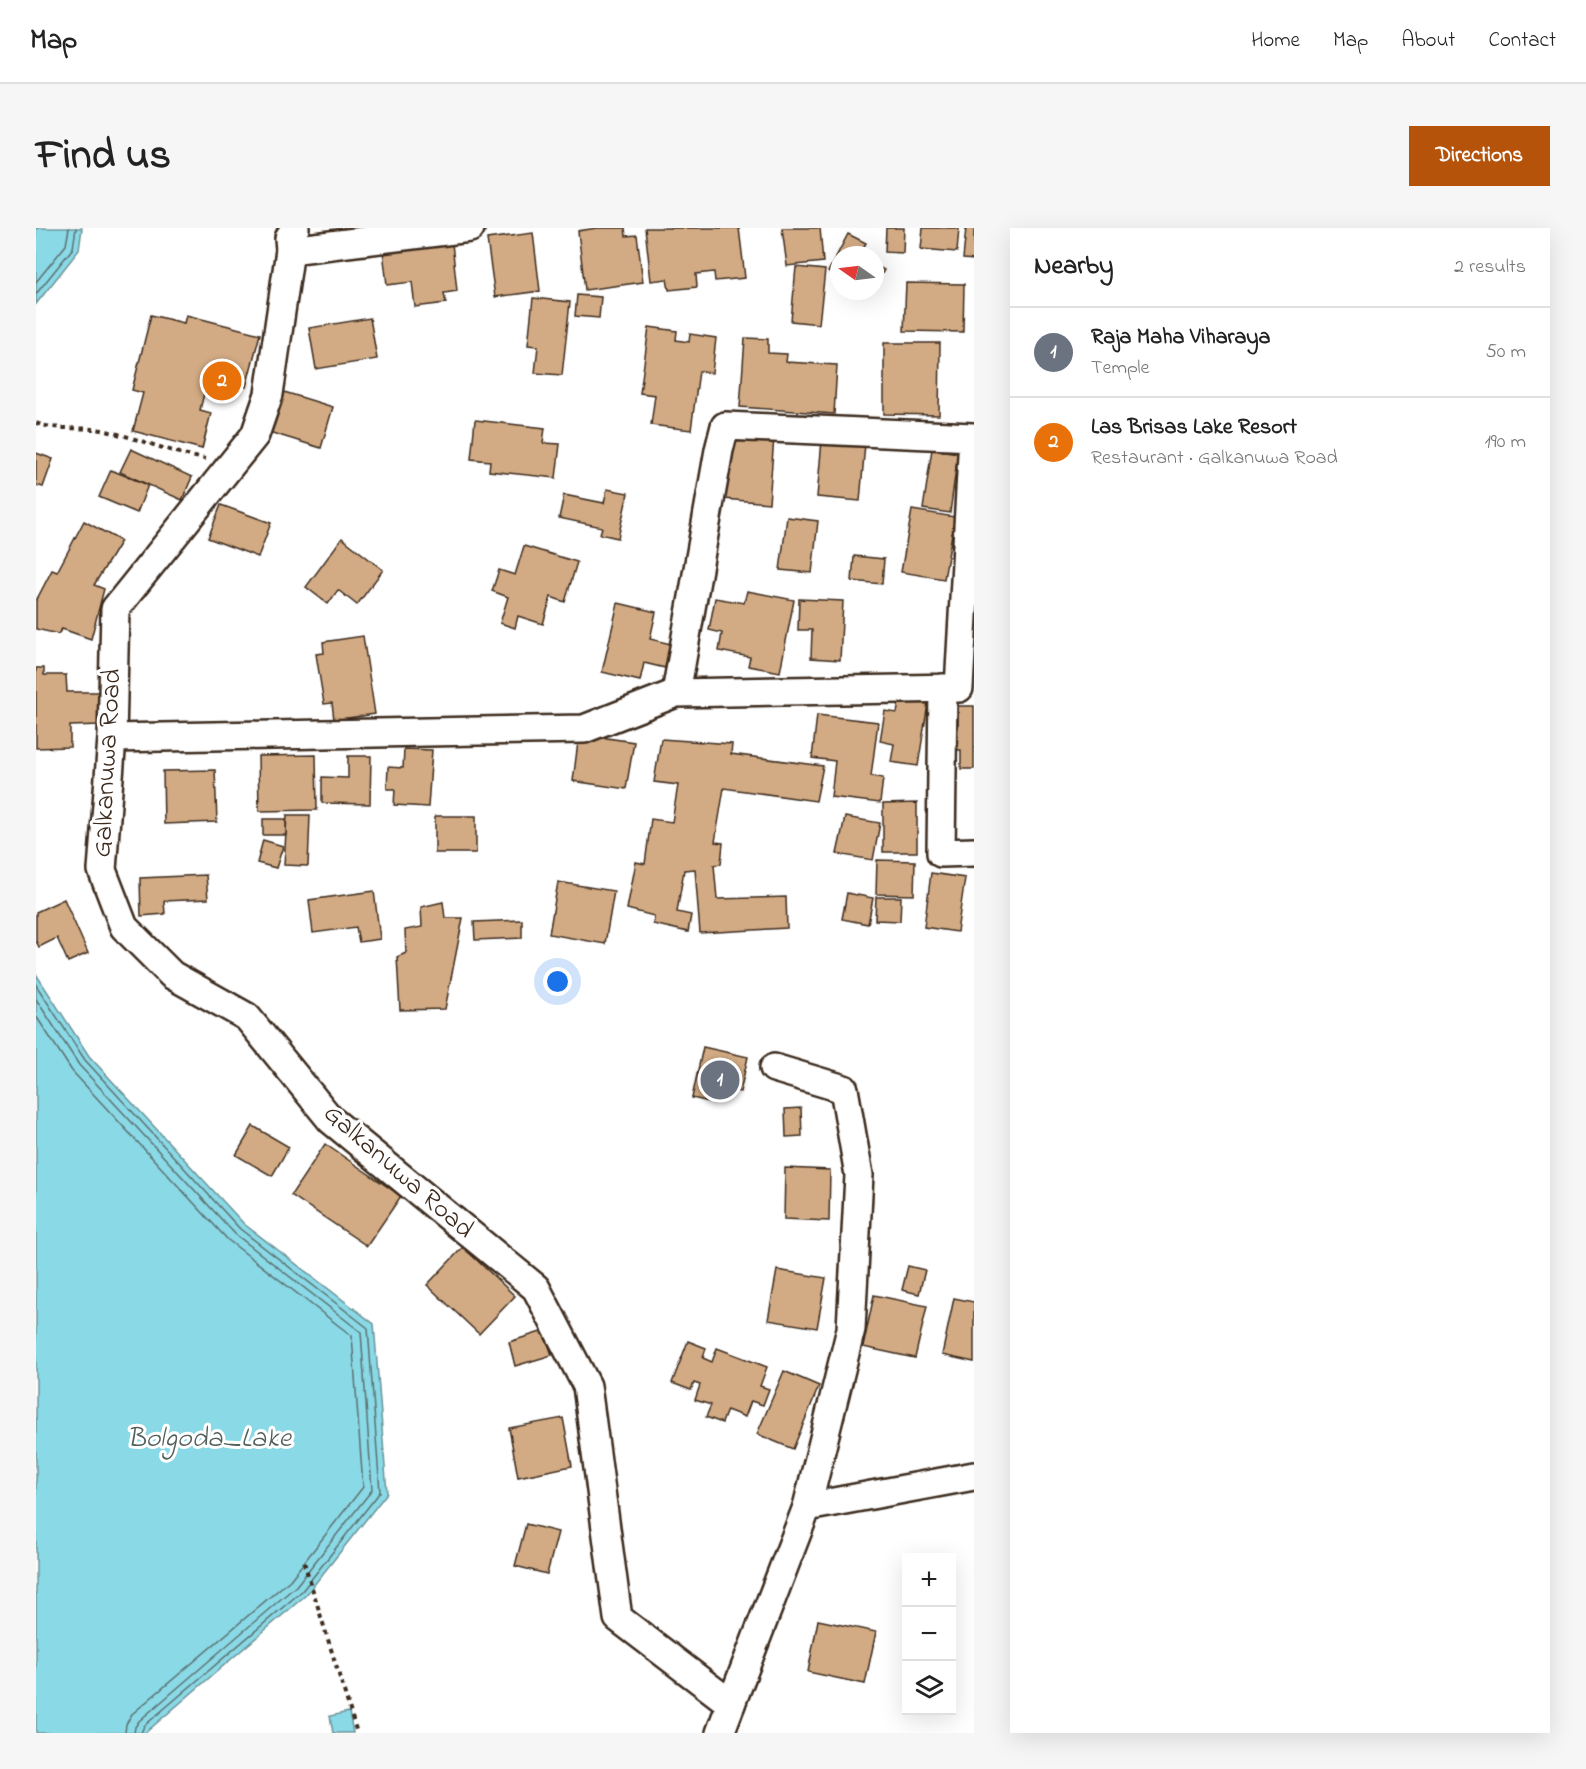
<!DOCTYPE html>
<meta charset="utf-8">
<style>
body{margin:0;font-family:"Indie Flower",sans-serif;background:#f6f6f6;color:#222}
.controls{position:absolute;right:18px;bottom:18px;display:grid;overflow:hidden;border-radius:0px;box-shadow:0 6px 24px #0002}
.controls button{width:54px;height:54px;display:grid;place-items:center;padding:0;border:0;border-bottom:2px solid #e0e0e0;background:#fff;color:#222;font:30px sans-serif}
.compass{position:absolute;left:794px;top:18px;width:54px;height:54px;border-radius:50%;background:#fff;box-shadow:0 6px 24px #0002;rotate:284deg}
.you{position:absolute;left:522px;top:754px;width:21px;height:21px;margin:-15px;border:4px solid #fff;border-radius:50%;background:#1a73e8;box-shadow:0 0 0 9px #1a73e833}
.badge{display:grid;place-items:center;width:39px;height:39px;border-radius:50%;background:#b45309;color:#fff;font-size:20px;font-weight:700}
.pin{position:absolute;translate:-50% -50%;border:3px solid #fff;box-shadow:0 2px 6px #0006}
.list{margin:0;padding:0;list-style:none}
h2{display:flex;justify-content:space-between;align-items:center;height:78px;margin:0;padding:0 24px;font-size:26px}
h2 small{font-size:20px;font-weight:400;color:#767676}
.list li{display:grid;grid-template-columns:39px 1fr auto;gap:18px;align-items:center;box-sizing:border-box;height:90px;padding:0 24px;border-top:2px solid #e0e0e0}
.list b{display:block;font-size:22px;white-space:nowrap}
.list p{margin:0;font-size:20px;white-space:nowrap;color:#767676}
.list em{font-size:20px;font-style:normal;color:#767676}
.icon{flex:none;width:33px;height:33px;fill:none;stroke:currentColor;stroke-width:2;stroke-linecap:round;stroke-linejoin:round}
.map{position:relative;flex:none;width:938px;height:1505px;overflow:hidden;border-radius:0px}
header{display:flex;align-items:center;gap:36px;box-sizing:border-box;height:84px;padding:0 30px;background:#fff;border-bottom:2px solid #e0e0e0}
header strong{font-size:28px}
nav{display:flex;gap:33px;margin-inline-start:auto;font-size:21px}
.intro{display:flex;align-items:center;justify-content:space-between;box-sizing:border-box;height:144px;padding:0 36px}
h1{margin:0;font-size:42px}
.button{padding:15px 27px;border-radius:0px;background:#b45309;color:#fff;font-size:21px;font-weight:700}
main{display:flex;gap:36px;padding:0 36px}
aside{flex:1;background:#fff;border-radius:0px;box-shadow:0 6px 24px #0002}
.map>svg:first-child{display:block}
</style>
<header>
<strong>Map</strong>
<nav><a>Home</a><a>Map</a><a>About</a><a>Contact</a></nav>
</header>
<div class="intro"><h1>Find us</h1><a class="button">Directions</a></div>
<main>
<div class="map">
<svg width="938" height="1505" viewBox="0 0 938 1505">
<rect width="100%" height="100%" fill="#fff"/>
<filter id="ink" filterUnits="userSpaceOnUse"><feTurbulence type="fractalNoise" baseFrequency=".0167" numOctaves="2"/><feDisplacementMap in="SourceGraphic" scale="12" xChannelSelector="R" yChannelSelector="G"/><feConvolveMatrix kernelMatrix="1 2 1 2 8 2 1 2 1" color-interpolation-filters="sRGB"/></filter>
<g filter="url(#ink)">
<g fill="#8ad9e7" stroke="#6a9397" stroke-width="1.5">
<polygon points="0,0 46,0 43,22 0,76"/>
<polygon points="0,746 53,828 208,996 338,1096 351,1265 270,1367 109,1505 0,1505"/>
<polygon points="313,1484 317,1505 297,1505 294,1488"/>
</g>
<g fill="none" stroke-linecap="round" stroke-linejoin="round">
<g stroke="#5b706e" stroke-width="1.5">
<polyline points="0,54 30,17 33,0"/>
<polyline points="0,66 37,20 40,0"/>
<polyline points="0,757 49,832 204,1001 332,1100 344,1264 266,1363 108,1498 105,1505"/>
<polyline points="0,771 43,837 199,1006 325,1104 336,1262 260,1358 103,1493 99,1499 98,1505"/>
<polyline points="0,788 36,843 192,1012 316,1108 327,1259 254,1352 96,1486 90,1496 89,1505"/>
</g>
</g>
<g fill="#d2ab84" stroke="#3b2a1e" stroke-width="1.5">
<polygon points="561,0 589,0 590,8 601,7 607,54 549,62 542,3"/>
<polygon points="609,0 703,0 709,50 679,53 678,44 660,46 661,59 633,62 631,51 615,53"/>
<polygon points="746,0 784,0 787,34 751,38"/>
<polygon points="850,0 868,0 867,25 849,24"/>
<polygon points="887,0 923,0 921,24 885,21"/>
<polygon points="930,0 938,0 938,32 927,31"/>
<polygon points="497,5 504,63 459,69 451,11"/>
<polygon points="812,6 830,15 823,27 803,27 803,50 792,44"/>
<polygon points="416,15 421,63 408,65 410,75 379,79 376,54 351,57 347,23"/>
<polygon points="839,37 848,42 839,58"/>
<polygon points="760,39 789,42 783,96 755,93"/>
<polygon points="870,55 928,56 927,104 868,103"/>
<polygon points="541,67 565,69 563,90 539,88"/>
<polygon points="497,70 534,74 526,147 499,145 502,118 492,117"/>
<polygon points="115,87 148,95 150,87 224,106 210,159 172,149 164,182 175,185 166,221 97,203 107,165 96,162"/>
<polygon points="334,90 341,131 280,141 273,100"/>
<polygon points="613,99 641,103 640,112 653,114 654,106 680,110 676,145 663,143 655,202 615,197 619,167 604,165"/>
<polygon points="709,110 732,111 732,125 751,126 750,134 801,137 798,186 704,179"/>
<polygon points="848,115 904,115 903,187 848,186"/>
<polygon points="245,163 297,179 285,220 233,204"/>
<polygon points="439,192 509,200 507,215 524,216 520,250 453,243 454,233 435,231"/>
<polygon points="693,206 738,209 733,275 688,271"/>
<polygon points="786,212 829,216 824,273 781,269"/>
<polygon points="95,221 156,249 146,272 84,244"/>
<polygon points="896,221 922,225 914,285 887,281"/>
<polygon points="0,225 17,231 7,259 0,257"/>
<polygon points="75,242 112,257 101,285 63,269"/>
<polygon points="571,261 592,265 582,310 564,306 566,299 523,290 528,267 568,275"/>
<polygon points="185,277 235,295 222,329 172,310"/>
<polygon points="876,282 919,289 908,351 865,344"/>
<polygon points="751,289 782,293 776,345 744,342"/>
<polygon points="48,293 85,313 58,357 68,361 55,411 26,401 22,406 0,401 0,373 16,342 21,344"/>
<polygon points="306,310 347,342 321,377 302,362 292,376 270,359"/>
<polygon points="488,318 541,334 529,374 515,369 507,396 482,388 479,400 464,395 472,369 456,363 463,342 479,347"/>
<polygon points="818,328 848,331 846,356 816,353"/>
<polygon points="711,363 758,372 744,444 712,438 714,429 683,423 686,405 673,402 679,370 708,375"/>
<polygon points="763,371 807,373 804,432 775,430 776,402 762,402"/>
<polygon points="582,375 620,384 614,411 635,416 629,440 608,435 604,453 566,444"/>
<polygon points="327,408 339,486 298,492 296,475 288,476 280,426 288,425 287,414"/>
<polygon points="0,440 8,440 8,447 30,447 31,464 63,464 64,497 34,498 34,519 0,520"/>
<polygon points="865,465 893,469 882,538 855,534 858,516 844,513 849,483 861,485"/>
<polygon points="922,478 938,478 938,541 925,541 925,522 913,522 913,500 922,500"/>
<polygon points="781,487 842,494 835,548 847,550 844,575 795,569 799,533 776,530"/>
<polygon points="543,506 598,514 590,561 537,553"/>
<polygon points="625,511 696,516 695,526 787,538 780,573 688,560 679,614 687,615 685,636 678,637 681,671 750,669 751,700 664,705 659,641 648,642 641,684 655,687 652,704 617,696 618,688 591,681 600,634 609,636 615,591 636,594 642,557 618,554"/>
<polygon points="368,521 396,522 392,579 358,577 359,561 351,561 352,539 367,540"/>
<polygon points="280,527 281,582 223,583 222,528"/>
<polygon points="312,528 335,528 334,576 286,575 286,549 312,550"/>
<polygon points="179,542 181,594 128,596 127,543"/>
<polygon points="881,575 881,624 847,624 847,576"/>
<polygon points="251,587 274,587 272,638 248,637"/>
<rect x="399" y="588" width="41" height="37"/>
<polygon points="809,589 844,595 837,632 801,626"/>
<rect x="227" y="591" width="23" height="16"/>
<polygon points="227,612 247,618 240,640 221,635"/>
<polygon points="841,632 879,633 878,667 840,666"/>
<polygon points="895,645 929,650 921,704 888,699"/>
<polygon points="170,647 172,671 128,673 129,686 105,688 104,650"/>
<polygon points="522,654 578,663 569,716 513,706"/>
<polygon points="338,663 344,711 323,714 320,699 277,705 273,672"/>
<polygon points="811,665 837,670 832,696 806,691"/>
<polygon points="840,669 865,669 864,693 839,692"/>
<polygon points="28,671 52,725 32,734 21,710 3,719 0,713 0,684"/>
<polygon points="407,674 409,690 427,690 409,781 364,782 361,729 370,725 369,702 386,699 385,679"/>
<polygon points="486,692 486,710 439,712 438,694"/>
<polygon points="667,819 712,829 704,864 682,860 678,875 656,870"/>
<polygon points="765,880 766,908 750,909 749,881"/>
<polygon points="217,898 253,919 236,948 200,927"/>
<polygon points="289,916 365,968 331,1018 255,967"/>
<polygon points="749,940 794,942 793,993 748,991"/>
<polygon points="427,1019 479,1068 443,1106 391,1057"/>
<polygon points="872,1038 889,1042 883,1066 866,1062"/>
<polygon points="741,1042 790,1050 781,1100 732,1092"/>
<polygon points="838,1067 891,1078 879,1130 827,1119"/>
<polygon points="918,1070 938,1074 938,1134 906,1127"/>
<polygon points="508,1103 516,1127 479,1138 473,1114"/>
<polygon points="652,1113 670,1120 667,1130 676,1134 681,1120 731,1139 724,1158 733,1161 727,1177 715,1173 709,1189 691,1182 686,1195 670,1189 675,1177 659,1172 664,1157 658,1155 655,1162 636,1155"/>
<polygon points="748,1143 783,1158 757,1221 721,1206"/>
<polygon points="527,1190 536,1238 482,1249 473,1200"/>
<polygon points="490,1296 522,1304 511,1346 479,1338"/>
<polygon points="782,1392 840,1404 829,1456 772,1444"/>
</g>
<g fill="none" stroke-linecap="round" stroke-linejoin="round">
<g stroke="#3b2a1e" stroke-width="32">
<g id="minor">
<polyline points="259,0 253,10 254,22 233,166 219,207 79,381 76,510 66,642 88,699 136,747 211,789 295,892 500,1060 551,1158 582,1390 695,1476 684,1505"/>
<polyline points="254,22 434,0"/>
<polyline points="907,460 905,625 938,624"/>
<polyline points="76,510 548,501 640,465 923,460 937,209 689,198 683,222 640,465"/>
<polyline points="738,840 808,861 823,947 815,1101 771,1279"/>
<polyline points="695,1476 771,1279 938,1248"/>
</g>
</g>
<g stroke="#3b2a1e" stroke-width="4" stroke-dasharray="4.5 4.5" stroke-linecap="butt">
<path d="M0,195C24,204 50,197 74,204C107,212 136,225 169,231"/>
<polyline points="268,1334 321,1505"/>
</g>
<use href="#minor" stroke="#fff" stroke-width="27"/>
</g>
</g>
<g text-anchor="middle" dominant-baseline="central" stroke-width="6" stroke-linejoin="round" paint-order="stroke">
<g font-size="27" fill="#3b2a1e" stroke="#fff">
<text transform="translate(72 535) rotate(-87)">Galkanuwa Road</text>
<text transform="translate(362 944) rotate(41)">Galkanuwa Road</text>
</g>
<g font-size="28" font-style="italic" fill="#535f5a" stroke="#fff">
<text x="173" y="1211">Bolgoda_Lake</text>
</g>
</g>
</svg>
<div class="controls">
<button>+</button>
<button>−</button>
<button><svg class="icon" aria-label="layers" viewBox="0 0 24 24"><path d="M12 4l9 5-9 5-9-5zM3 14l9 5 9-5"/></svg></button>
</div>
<svg class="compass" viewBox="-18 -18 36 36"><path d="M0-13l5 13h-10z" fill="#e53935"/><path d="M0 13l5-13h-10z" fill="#767676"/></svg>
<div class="you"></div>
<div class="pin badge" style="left:684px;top:852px;background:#6b7280">1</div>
<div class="pin badge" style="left:186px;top:153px;background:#e8710a">2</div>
</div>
<aside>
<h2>Nearby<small>2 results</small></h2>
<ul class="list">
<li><span class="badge" style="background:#6b7280">1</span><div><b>Raja Maha Viharaya</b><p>Temple</p></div><em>50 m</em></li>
<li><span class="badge" style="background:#e8710a">2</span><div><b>Las Brisas Lake Resort</b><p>Restaurant · Galkanuwa Road</p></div><em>190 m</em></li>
</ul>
</aside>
</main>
